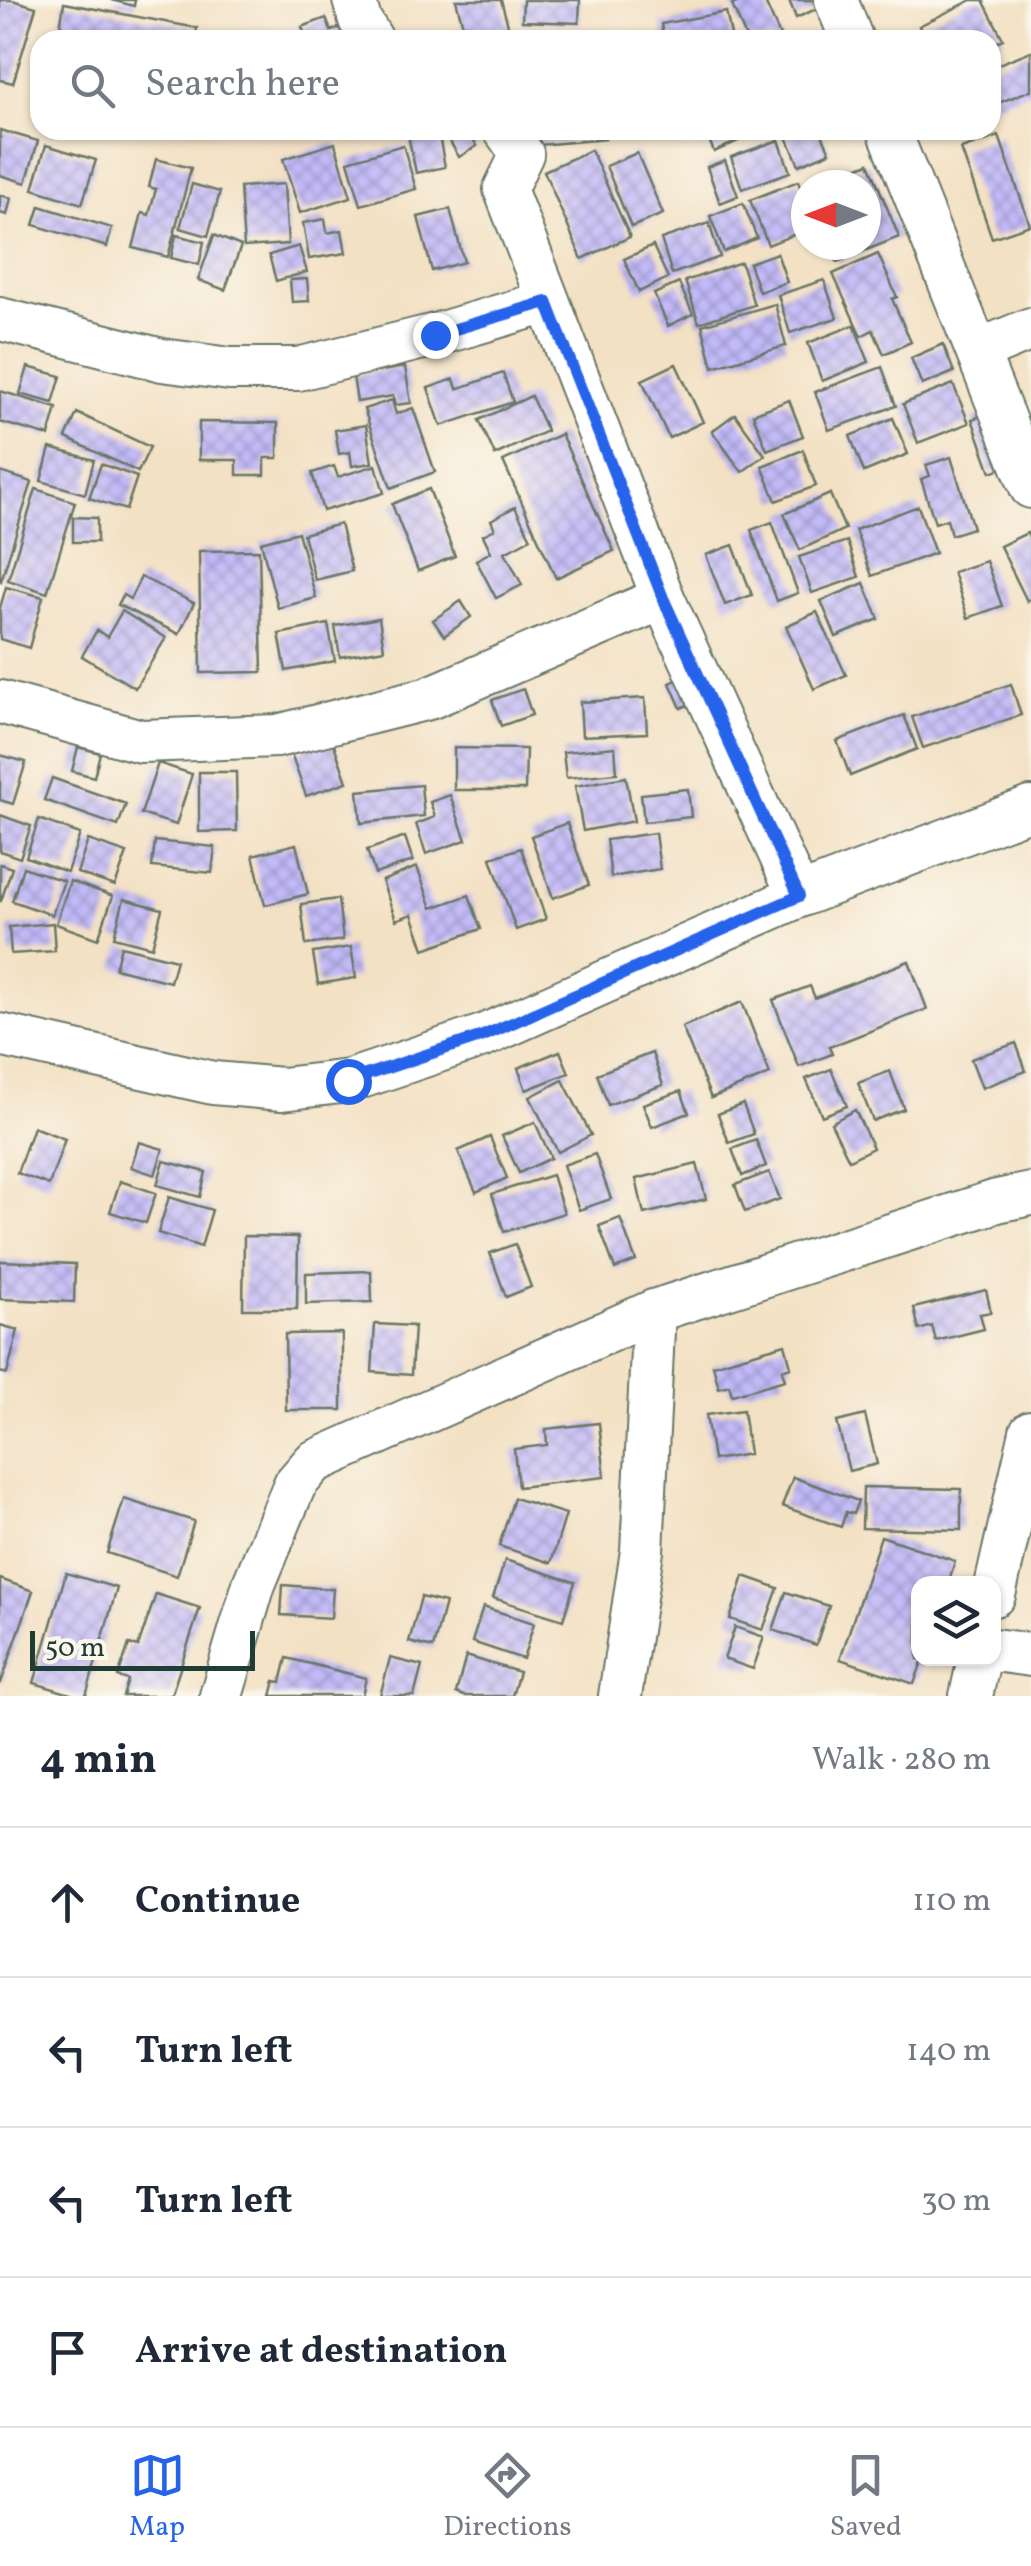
<!DOCTYPE html>
<meta charset="utf-8">
<style>
body{margin:0;font-family:Vollkorn,serif;background:#f2f2f3;color:#1f2937}
.controls{position:absolute;right:30px;bottom:30px;display:grid;overflow:hidden;border-radius:20px;box-shadow:0 2px 8px #0004}
.controls button{width:90px;height:90px;display:grid;place-items:center;padding:0;border:0;border-bottom:2px solid #e0e1e3;background:#fff;color:#1f2937;font:50px sans-serif}
.compass{position:absolute;left:791px;top:170px;width:90px;height:90px;border-radius:50%;background:#fff;box-shadow:0 2px 8px #0004;rotate:270deg}
.scale{position:absolute;left:30px;bottom:25px;width:225px;box-sizing:border-box;padding-left:10px;border:5px solid #1f3d34;border-top:0;font-size:28px;line-height:35px;white-space:nowrap;color:#1f3d34;-webkit-text-stroke:8px #fbf7ec;paint-order:stroke}
.stop{position:absolute;width:30px;height:30px;margin:-22px;border:8px solid #2563eb;border-radius:50%;background:#fff}
.stop.end{background:#2563eb;border-color:#fff;box-shadow:0 2px 10px #0008}
.list{margin:0;padding:0;list-style:none}
h2{display:flex;justify-content:space-between;align-items:center;height:130px;margin:0;padding:0 40px;font-size:42px}
h2 small{font-size:32px;font-weight:400;color:#747a83}
.list li{display:grid;grid-template-columns:65px 1fr auto;gap:30px;align-items:center;box-sizing:border-box;height:150px;padding:0 40px;border-top:2px solid #e0e1e3}
.list b{display:block;font-size:38px;white-space:nowrap}
.list em{font-size:32px;font-style:normal;color:#747a83}
.icon{flex:none;width:55px;height:55px;fill:none;stroke:currentColor;stroke-width:2;stroke-linecap:round;stroke-linejoin:round}
.map{position:relative;flex:none;width:1031px;height:1696px;overflow:hidden}
.search{position:absolute;background:#fff;box-shadow:0 2px 8px #0004;left:30px;right:30px;top:30px;height:110px;display:flex;align-items:center;gap:25px;box-sizing:border-box;padding:0 35px;border-radius:30px;color:#747a83;font-size:38px}
.sheet{height:730px;background:#fff}
nav{display:flex;justify-content:space-around;align-items:center;box-sizing:border-box;height:140px;border-top:2px solid #e0e1e3;background:#fff;font-size:28px;color:#747a83}
nav a{display:grid;justify-items:center;gap:5px}
nav .on{color:#2563eb}
.map>svg:first-child{display:block}
</style>
<div class="map">
<svg width="1031" height="1696" viewBox="0 0 1031 1696">
<defs>
<pattern id="building-cross-hatch" width="8" height="8" patternUnits="userSpaceOnUse" patternTransform="scale(2.5)"><rect width="8" height="8" fill="#c3baf8"/><path d="M0 0l8 8M0 8l8-8" fill="none" stroke="#9e98ca"/></pattern>
</defs>
<rect width="100%" height="100%" fill="#fbf7ec"/>
<filter id="ink" filterUnits="userSpaceOnUse"><feTurbulence type="fractalNoise" baseFrequency=".01" numOctaves="2"/><feDisplacementMap in="SourceGraphic" scale="20" xChannelSelector="R" yChannelSelector="G"/><feConvolveMatrix kernelMatrix="1 2 1 2 8 2 1 2 1" color-interpolation-filters="sRGB"/></filter>
<filter id="wash" filterUnits="userSpaceOnUse"><feTurbulence type="fractalNoise" baseFrequency=".0048" numOctaves="4" result="noise"/><feDisplacementMap in="SourceGraphic" scale="40" xChannelSelector="R" yChannelSelector="G"/><feGaussianBlur stdDeviation="2.25" result="paint"/><feColorMatrix in="noise" values="0 0 0 0 0 0 0 0 0 0 0 0 0 0 0 0 0 1.4 0 .05"/><feComposite in="paint" operator="in"/></filter>
<g filter="url(#wash)">
<rect width="100%" height="100%" fill="#f3e1c4"/>
<g id="blocks">
<g fill="url(#building-cross-hatch)">
<polygon points="0,0 12,0 36,7 13,83 0,80"/>
<polygon points="111,0 135,0 134,6"/>
<polygon points="456,0 501,0 512,40 467,40"/>
<polygon points="523,0 580,0 579,23 522,21"/>
<polygon points="743,0 764,0 782,40 747,40 732,5"/>
<polygon points="789,0 828,0 830,3 796,18"/>
<polygon points="972,0 983,0 1003,39 991,45 991,40 926,40 919,26"/>
<polygon points="64,3 197,28 195,40 58,40"/>
<polygon points="726,12 732,40 664,40 661,24"/>
<polygon points="326,18 331,31 346,25 352,40 307,40 302,27"/>
<polygon points="579,30 580,40 529,40 529,35"/>
<polygon points="1031,51 1031,90 991,106 991,67"/>
<polygon points="0,130 38,141 26,183 0,175"/>
<polygon points="407,130 438,130 445,167 416,173"/>
<polygon points="443,130 468,130 477,146 459,157"/>
<polygon points="537,130 604,130 605,139 539,145"/>
<polygon points="705,130 762,130 714,152"/>
<polygon points="784,130 820,130 830,152 799,165"/>
<polygon points="999,136 1030,225 992,238 961,149"/>
<polygon points="779,140 790,172 742,189 731,157"/>
<polygon points="335,143 351,197 300,213 283,159"/>
<polygon points="46,145 96,160 82,204 33,189"/>
<polygon points="403,145 416,189 361,205 348,161"/>
<polygon points="591,150 630,237 582,259 544,171"/>
<polygon points="637,153 663,214 631,227 606,166"/>
<polygon points="156,159 191,168 168,257 133,248 142,213 149,215 156,189 149,187"/>
<polygon points="725,160 738,196 720,203 707,167"/>
<polygon points="869,163 899,237 837,262 830,245 866,245 866,185 815,185"/>
<polygon points="798,181 806,201 806,230 768,245 750,200"/>
<polygon points="192,184 220,192 208,236 180,228"/>
<polygon points="284,184 288,244 244,247 240,187"/>
<polygon points="0,195 11,198 7,215 0,213"/>
<polygon points="743,203 757,238 724,252 710,216"/>
<polygon points="40,206 112,228 107,247 34,225"/>
<polygon points="450,209 464,262 432,271 418,217"/>
<polygon points="325,219 327,233 342,230 346,253 309,259 303,223"/>
<polygon points="709,223 720,257 672,274 661,239"/>
<polygon points="176,235 204,242 199,265 171,258"/>
<polygon points="214,235 241,246 225,290 198,280"/>
<polygon points="299,246 307,272 276,281 269,255"/>
<polygon points="653,246 668,278 639,292 624,259"/>
<polygon points="777,253 787,282 759,292 749,263"/>
<polygon points="878,254 897,297 892,299 911,342 884,354 873,330 861,336 833,274"/>
<polygon points="741,262 754,305 699,323 685,281"/>
<polygon points="307,279 309,301 292,302 290,280"/>
<polygon points="824,280 837,318 790,333 778,295"/>
<polygon points="679,283 693,314 668,326 654,294"/>
<polygon points="775,304 786,346 713,367 702,325"/>
<polygon points="854,325 869,362 822,381 808,343"/>
<polygon points="943,344 954,372 922,385 911,358"/>
<polygon points="676,364 703,422 669,438 642,380"/>
<polygon points="28,367 61,376 53,403 20,394"/>
<polygon points="405,367 411,403 395,405 393,396 357,402 353,376"/>
<polygon points="882,367 896,406 829,430 815,392"/>
<polygon points="503,373 513,402 441,426 428,388 454,379 457,389"/>
<polygon points="953,384 969,423 918,443 903,404"/>
<polygon points="0,391 57,408 49,436 0,422"/>
<polygon points="531,396 547,431 495,455 479,420"/>
<polygon points="392,400 396,414 413,408 435,472 391,488 364,409"/>
<polygon points="789,400 803,436 767,450 753,414"/>
<polygon points="995,411 1014,464 991,472 972,419"/>
<polygon points="77,413 150,447 138,472 66,438"/>
<polygon points="735,414 765,455 742,472 712,431"/>
<polygon points="893,418 908,454 864,472 850,436"/>
<polygon points="199,422 278,423 278,458 265,458 265,475 237,475 237,460 199,460"/>
<polygon points="366,425 372,463 352,466 350,452 339,454 335,430"/>
<polygon points="561,434 614,551 556,578 503,461"/>
<polygon points="50,448 94,460 85,494 41,481"/>
<polygon points="803,450 816,486 776,501 762,466"/>
<polygon points="951,457 973,528 951,535 947,519 935,523 921,479 930,476 926,465"/>
<polygon points="101,464 137,477 126,510 89,498"/>
<polygon points="376,465 384,493 323,511 312,473 334,466 338,477"/>
<polygon points="0,472 32,482 1,581 0,580"/>
<polygon points="36,489 75,502 47,593 8,580"/>
<polygon points="429,489 455,556 418,571 392,504"/>
<polygon points="830,494 845,529 800,550 784,514"/>
<polygon points="918,506 935,553 872,576 855,530"/>
<polygon points="515,507 531,538 505,552 522,585 496,598 476,560 491,552 483,535 495,529 491,520"/>
<polygon points="73,517 97,518 97,542 73,542"/>
<polygon points="772,522 798,593 777,601 751,530"/>
<polygon points="340,524 352,571 315,580 303,534"/>
<polygon points="298,532 316,598 278,608 261,542"/>
<polygon points="1027,533 1031,542 1031,598 1027,601 1000,546"/>
<polygon points="847,541 859,577 812,593 799,557"/>
<polygon points="733,545 752,595 725,605 706,555"/>
<polygon points="259,550 262,672 201,673 199,551"/>
<polygon points="986,561 1002,606 968,618 953,572"/>
<polygon points="141,577 194,603 179,634 118,605 123,595 130,599"/>
<polygon points="864,583 879,619 836,637 821,601"/>
<polygon points="6,587 43,597 29,648 0,639 0,608"/>
<polygon points="461,601 471,617 444,636 433,620"/>
<polygon points="122,611 166,638 135,688 82,656 97,630 107,637"/>
<polygon points="817,612 846,675 814,689 786,626"/>
<polygon points="379,618 384,649 340,657 335,626"/>
<polygon points="328,624 335,661 286,671 279,634"/>
<polygon points="687,675 699,700 681,708 670,683"/>
<polygon points="1011,684 1021,715 923,748 912,717"/>
<polygon points="523,689 532,715 501,726 492,700"/>
<polygon points="645,698 647,733 582,736 580,702"/>
<polygon points="904,715 917,749 850,776 837,741"/>
<polygon points="332,739 347,782 306,796 291,754"/>
<polygon points="78,747 100,753 94,777 72,771"/>
<polygon points="615,747 617,773 566,778 563,752"/>
<polygon points="454,748 526,749 525,790 454,790"/>
<polygon points="0,755 26,762 13,804 0,800"/>
<polygon points="158,763 192,774 176,825 141,814"/>
<polygon points="199,772 236,772 237,831 199,832"/>
<polygon points="626,777 634,821 583,831 575,786"/>
<polygon points="52,778 126,804 118,826 44,800"/>
<polygon points="421,785 424,816 361,823 358,791"/>
<polygon points="688,789 691,817 644,822 641,794"/>
<polygon points="450,795 466,840 426,854 416,824 435,817 430,802"/>
<polygon points="0,815 31,826 20,858 0,851"/>
<polygon points="39,819 80,834 67,872 26,857"/>
<polygon points="567,823 589,885 553,898 531,836"/>
<polygon points="655,833 660,869 611,877 606,840"/>
<polygon points="405,837 413,861 375,874 367,850"/>
<polygon points="88,840 127,853 115,886 77,873"/>
<polygon points="155,841 215,847 212,873 152,867"/>
<polygon points="296,844 308,894 265,905 253,855"/>
<polygon points="521,848 546,919 516,930 491,858"/>
<polygon points="0,864 12,868 1,901 0,901"/>
<polygon points="23,867 64,881 52,915 12,901"/>
<polygon points="417,867 432,908 469,895 481,929 424,949 412,914 396,920 382,881"/>
<polygon points="70,881 113,896 98,939 56,924"/>
<polygon points="124,899 162,909 152,947 114,937"/>
<polygon points="338,899 343,940 306,945 301,904"/>
<polygon points="53,923 55,951 11,954 9,927"/>
<polygon points="121,946 176,960 170,982 115,968"/>
<polygon points="351,947 356,978 318,984 313,953"/>
<polygon points="909,961 927,1009 829,1047 832,1054 799,1067 773,1000 810,986 815,998"/>
<polygon points="742,1002 770,1074 711,1098 682,1027"/>
<polygon points="1016,1043 1026,1071 982,1088 971,1059"/>
<polygon points="560,1051 569,1073 526,1090 518,1068"/>
<polygon points="652,1053 663,1085 608,1105 597,1074"/>
<polygon points="831,1069 847,1106 822,1116 806,1079"/>
<polygon points="890,1071 904,1109 873,1121 858,1083"/>
<polygon points="563,1080 591,1135 558,1152 530,1097"/>
<polygon points="681,1091 689,1113 652,1127 643,1104"/>
<polygon points="743,1104 754,1134 729,1143 718,1114"/>
<polygon points="855,1110 873,1148 849,1160 831,1123"/>
<polygon points="535,1122 551,1158 519,1173 502,1136"/>
<polygon points="33,1127 65,1139 49,1185 17,1173"/>
<polygon points="490,1137 507,1178 476,1192 458,1151"/>
<polygon points="756,1140 766,1166 742,1176 732,1149"/>
<polygon points="139,1142 163,1149 155,1175 131,1167"/>
<polygon points="595,1154 611,1199 579,1210 563,1165"/>
<polygon points="164,1161 206,1172 200,1197 157,1185"/>
<polygon points="697,1164 706,1199 644,1214 636,1179"/>
<polygon points="769,1172 780,1199 745,1212 735,1185"/>
<polygon points="552,1175 564,1213 504,1232 492,1194"/>
<polygon points="120,1181 156,1193 146,1223 110,1212"/>
<polygon points="169,1197 212,1210 201,1247 158,1233"/>
<polygon points="620,1218 636,1261 615,1269 599,1226"/>
<polygon points="244,1236 298,1237 297,1309 243,1309"/>
<polygon points="515,1244 531,1287 506,1297 490,1253"/>
<polygon points="0,1261 75,1264 74,1302 0,1299"/>
<polygon points="371,1271 372,1302 306,1304 306,1273"/>
<polygon points="986,1290 991,1312 980,1314 984,1329 936,1341 932,1326 919,1330 914,1308"/>
<polygon points="375,1324 414,1326 411,1375 372,1372"/>
<polygon points="0,1325 18,1330 7,1374 0,1372"/>
<polygon points="342,1333 342,1410 286,1410 285,1334"/>
<polygon points="785,1344 791,1367 782,1370 785,1380 732,1395 729,1385 719,1388 713,1365"/>
<polygon points="743,1410 749,1454 713,1460 706,1415"/>
<polygon points="865,1415 877,1464 849,1471 837,1422"/>
<polygon points="599,1423 605,1477 518,1487 514,1449 547,1445 546,1429"/>
<polygon points="793,1477 858,1501 853,1514 846,1512 841,1527 782,1506"/>
<polygon points="863,1487 961,1489 961,1530 862,1528"/>
<polygon points="514,1498 566,1514 551,1563 499,1546"/>
<polygon points="124,1499 194,1521 177,1576 107,1553"/>
<polygon points="881,1536 955,1561 948,1584 918,1584 918,1659 923,1659 914,1684 840,1659"/>
<polygon points="505,1560 575,1582 563,1620 493,1598"/>
<polygon points="66,1573 117,1588 86,1696 77,1696 34,1683"/>
<polygon points="744,1576 778,1588 763,1630 730,1619"/>
<polygon points="0,1579 33,1591 1,1683 0,1683"/>
<polygon points="283,1585 333,1589 331,1618 281,1615"/>
<polygon points="786,1592 829,1606 816,1645 773,1630"/>
<polygon points="156,1594 200,1608 171,1696 123,1696 128,1680 118,1677 129,1644 138,1647"/>
<polygon points="421,1597 445,1603 433,1648 409,1642"/>
<polygon points="483,1607 534,1623 523,1659 472,1642"/>
<polygon points="735,1627 764,1637 753,1669 724,1659"/>
<polygon points="466,1656 519,1672 512,1696 464,1696 456,1693"/>
<polygon points="287,1658 366,1678 362,1696 271,1696 275,1681 281,1682"/>
<polygon points="390,1658 422,1666 414,1696 380,1696"/>
</g>
</g>
</g>
<g filter="url(#ink)">
<use href="#blocks" fill-opacity="0" stroke="#697666" stroke-width="2.5"/>
<g fill="none" stroke-linecap="round" stroke-linejoin="round">
<g stroke="#697666" stroke-width="46">
<g id="minor">
<polyline points="354,0 360,20 372,40"/>
<polyline points="836,0 852,40"/>
<polyline points="505,130 522,154 505,189 663,598 799,896"/>
<polyline points="889,130 1031,487"/>
<polyline points="0,319 162,360 230,369 298,369 435,335 547,302"/>
<polyline points="978,351 1031,329"/>
<polyline points="0,702 141,741 277,736 429,698 663,598"/>
<polyline points="0,1035 213,1083 282,1089 349,1081 483,1036 799,896 1031,808"/>
<polyline points="994,1595 1031,1432"/>
<polyline points="994,1650 1031,1655"/>
<polyline points="221,1696 254,1584 295,1484 314,1462 654,1311 997,1201 1031,1194"/>
<polyline points="620,1696 642,1551 654,1311"/>
<polyline points="971,1696 979,1659"/>
</g>
</g>
<use href="#minor" stroke="#fff" stroke-width="42"/>
</g>
</g>
<g fill="none" stroke-linecap="round" stroke-linejoin="round" filter="url(#ink)">
<polyline stroke="#2563eb" stroke-width="12" points="348,1081 483,1036 799,896 663,598 547,302 435,335"/>
</g>
</svg>
<div class="controls">
<button><svg class="icon" aria-label="layers" viewBox="0 0 24 24"><path d="M12 4l9 5-9 5-9-5zM3 14l9 5 9-5"/></svg></button>
</div>
<svg class="compass" viewBox="-18 -18 36 36"><path d="M0-13l5 13h-10z" fill="#e53935"/><path d="M0 13l5-13h-10z" fill="#747a83"/></svg>
<div class="scale">50 m</div>
<div class="stop" style="left:348px;top:1081px"></div>
<div class="stop end" style="left:435px;top:335px"></div>
<div class="search"><svg class="icon" aria-label="search" viewBox="0 0 24 24"><circle cx="10" cy="10" r="6"/><path d="M15 15l6 6"/></svg>Search here</div>
</div>
<section class="sheet">
<h2>4 min<small>Walk · 280 m</small></h2>
<ul class="list">
<li><svg class="icon" aria-label="ahead" viewBox="0 0 24 24"><path d="M12 20V5M6 11l6-6 6 6"/></svg><div><b>Continue</b></div><em>110 m</em></li>
<li><svg class="icon" aria-label="left" viewBox="0 0 24 24"><path d="M17 20v-9H6M10 6l-5 5 5 5"/></svg><div><b>Turn left</b></div><em>140 m</em></li>
<li><svg class="icon" aria-label="left" viewBox="0 0 24 24"><path d="M17 20v-9H6M10 6l-5 5 5 5"/></svg><div><b>Turn left</b></div><em>30 m</em></li>
<li><svg class="icon" aria-label="arrive" viewBox="0 0 24 24"><path d="M6 21V4h12l-3 4 3 4H6"/></svg><div><b>Arrive at destination</b></div></li>
</ul>
</section>
<nav>
<a class="on"><svg class="icon" aria-label="map" viewBox="0 0 24 24"><path d="M3 6l6-2 6 2 6-2v14l-6 2-6-2-6 2zM9 4v14M15 6v14"/></svg>Map</a>
<a><svg class="icon" aria-label="directions" viewBox="0 0 24 24"><path d="M12 3l9 9-9 9-9-9zM9 14v-3h6M13 9l2 2-2 2"/></svg>Directions</a>
<a><svg class="icon" aria-label="saved" viewBox="0 0 24 24"><path d="M7 4h10v16l-5-4-5 4z"/></svg>Saved</a>
</nav>
